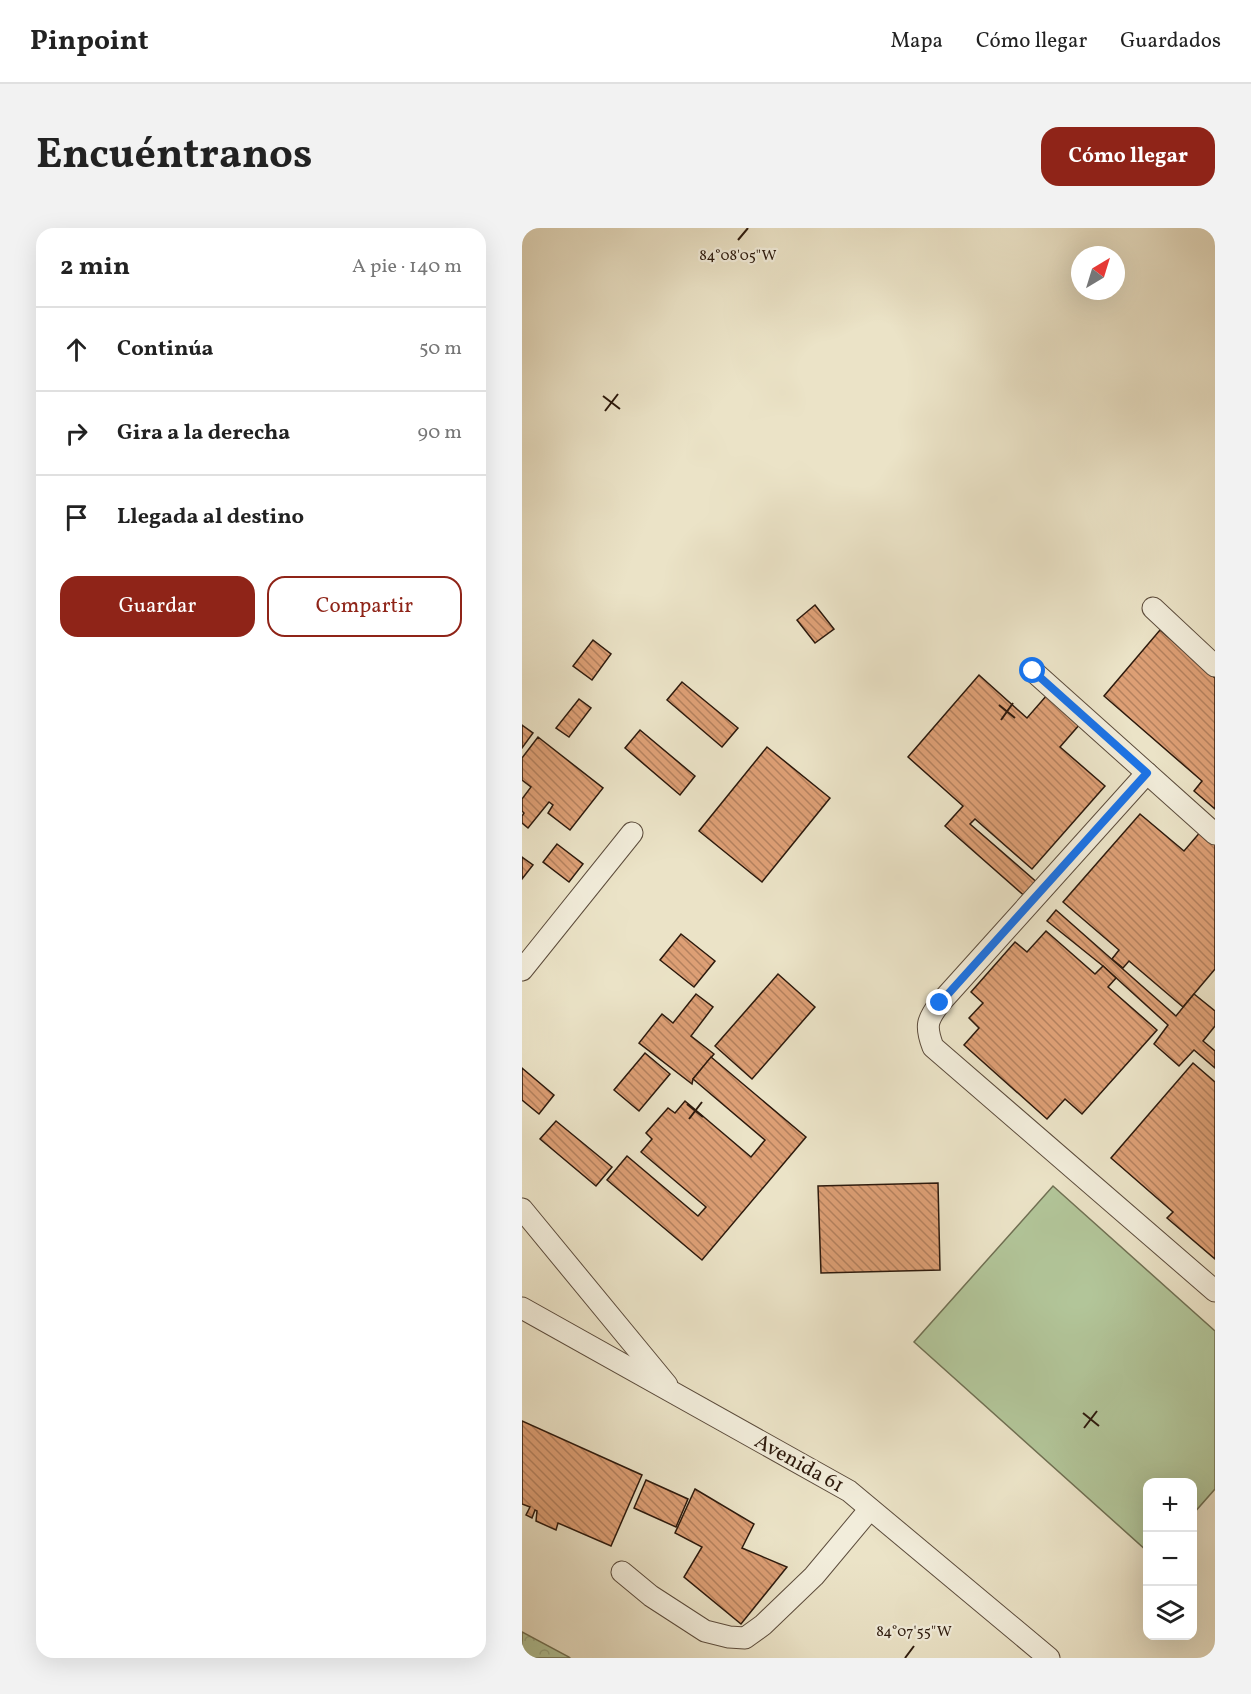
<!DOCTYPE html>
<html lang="es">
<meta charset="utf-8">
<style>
body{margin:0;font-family:Vollkorn,serif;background:#f2f2f2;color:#222}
.controls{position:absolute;right:18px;bottom:18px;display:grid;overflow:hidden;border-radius:12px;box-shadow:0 6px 24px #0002}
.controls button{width:54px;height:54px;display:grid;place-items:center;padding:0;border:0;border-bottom:2px solid #e0e0e0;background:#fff;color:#222;font:30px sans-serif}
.compass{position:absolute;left:549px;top:18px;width:54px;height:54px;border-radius:50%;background:#fff;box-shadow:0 6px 24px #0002;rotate:38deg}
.stop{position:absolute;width:18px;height:18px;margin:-14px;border:4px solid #1a73e8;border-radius:50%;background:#fff}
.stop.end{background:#1a73e8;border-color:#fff;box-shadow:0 2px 6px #0008}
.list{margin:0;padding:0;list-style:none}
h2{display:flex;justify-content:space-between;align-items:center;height:78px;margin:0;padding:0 24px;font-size:26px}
h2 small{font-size:20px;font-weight:400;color:#767676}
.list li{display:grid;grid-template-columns:39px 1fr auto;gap:18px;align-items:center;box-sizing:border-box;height:84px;padding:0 24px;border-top:2px solid #e0e0e0}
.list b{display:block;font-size:22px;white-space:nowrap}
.list em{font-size:20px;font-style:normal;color:#767676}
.actions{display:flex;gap:12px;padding:18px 24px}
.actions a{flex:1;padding:14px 0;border:2px solid #8f2418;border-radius:18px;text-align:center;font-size:21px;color:#8f2418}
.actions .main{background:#8f2418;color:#fff}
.icon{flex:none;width:33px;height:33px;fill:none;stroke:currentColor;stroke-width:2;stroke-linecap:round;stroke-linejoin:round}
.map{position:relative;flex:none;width:693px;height:1430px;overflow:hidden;border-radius:18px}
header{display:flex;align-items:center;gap:36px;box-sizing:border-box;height:84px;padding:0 30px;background:#fff;border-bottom:2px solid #e0e0e0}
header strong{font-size:28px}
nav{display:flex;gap:33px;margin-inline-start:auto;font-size:21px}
.intro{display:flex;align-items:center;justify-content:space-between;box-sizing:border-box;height:144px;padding:0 36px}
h1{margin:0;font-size:42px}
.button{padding:15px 27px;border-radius:18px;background:#8f2418;color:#fff;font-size:21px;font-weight:700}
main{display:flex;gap:36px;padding:0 36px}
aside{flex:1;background:#fff;border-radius:18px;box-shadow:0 6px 24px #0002}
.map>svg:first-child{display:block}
</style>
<header>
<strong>Pinpoint</strong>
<nav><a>Mapa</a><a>Cómo llegar</a><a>Guardados</a></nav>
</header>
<div class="intro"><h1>Encuéntranos</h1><a class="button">Cómo llegar</a></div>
<main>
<aside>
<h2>2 min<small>A pie · 140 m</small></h2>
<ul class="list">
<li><svg class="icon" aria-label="ahead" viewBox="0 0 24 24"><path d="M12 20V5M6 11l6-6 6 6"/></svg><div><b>Continúa</b></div><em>50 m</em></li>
<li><svg class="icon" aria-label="right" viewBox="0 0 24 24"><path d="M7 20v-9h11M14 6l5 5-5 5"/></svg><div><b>Gira a la derecha</b></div><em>90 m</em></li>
<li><svg class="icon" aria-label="arrive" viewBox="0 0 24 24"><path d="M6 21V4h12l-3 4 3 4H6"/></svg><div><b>Llegada al destino</b></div></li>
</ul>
<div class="actions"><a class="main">Guardar</a><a>Compartir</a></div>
</aside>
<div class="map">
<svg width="693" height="1430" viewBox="0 0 693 1430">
<defs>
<pattern id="forest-crowns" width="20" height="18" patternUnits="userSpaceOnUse" patternTransform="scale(1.5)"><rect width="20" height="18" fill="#b2c599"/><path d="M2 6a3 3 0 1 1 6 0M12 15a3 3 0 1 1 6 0" fill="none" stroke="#99a983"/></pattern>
<pattern id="building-back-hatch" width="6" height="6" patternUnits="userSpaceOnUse" patternTransform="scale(1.5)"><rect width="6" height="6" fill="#dd9f75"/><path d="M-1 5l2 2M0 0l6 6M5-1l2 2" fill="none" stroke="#b4815e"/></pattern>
</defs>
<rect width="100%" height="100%" fill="#ebe3c7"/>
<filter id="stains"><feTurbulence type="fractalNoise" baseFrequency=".00333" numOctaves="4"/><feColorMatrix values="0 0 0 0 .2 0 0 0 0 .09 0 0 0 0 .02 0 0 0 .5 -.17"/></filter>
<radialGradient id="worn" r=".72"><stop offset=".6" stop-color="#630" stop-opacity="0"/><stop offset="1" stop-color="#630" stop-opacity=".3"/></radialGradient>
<polygon fill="url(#forest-crowns)" stroke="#707053" stroke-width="1.5" points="0,1404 47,1429 48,1430 0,1430"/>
<polygon fill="#b2c599" stroke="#707053" stroke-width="1.5" points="531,958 693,1103 693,1261 671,1286 670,1254 626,1254 625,1323 392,1114"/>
<g fill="url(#building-back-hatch)" stroke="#2d1a0d" stroke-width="1.5">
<polygon points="293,377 312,401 293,415 275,392"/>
<polygon points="638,402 693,450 693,581 672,563 680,553 582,468"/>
<polygon points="71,412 89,426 70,452 51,438"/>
<polygon points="457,447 505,490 525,467 558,496 538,519 583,558 510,641 453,591 448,596 518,657 506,671 423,598 441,578 386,529"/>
<polygon points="160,454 216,500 200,519 145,472"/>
<polygon points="57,471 69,480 47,509 34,500"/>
<polygon points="0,497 11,505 0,520"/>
<polygon points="118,502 173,548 158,567 103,520"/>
<polygon points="16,509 81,560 48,602 26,585 31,577 27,574 6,600 0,595 0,588 2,585 0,583 0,571 9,559 0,552 0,530"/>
<polygon points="245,519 308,570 240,654 177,603"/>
<polygon points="618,586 662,623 680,602 693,613 693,741 661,779 607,733 601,740 590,731 597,722 541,674"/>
<polygon points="35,616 61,636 47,654 21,634"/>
<polygon points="0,629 11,637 0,651"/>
<polygon points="534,682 654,788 672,766 693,783 693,798 681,813 693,823 693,840 672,822 657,838 632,816 646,797 581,738 525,693"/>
<polygon points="524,703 573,746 581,738 594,750 586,759 635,802 560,886 543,871 525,891 442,817 457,800 447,790 461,775 449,764 493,714 505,724"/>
<polygon points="159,706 193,733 172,759 138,732"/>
<polygon points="256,746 293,779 230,851 193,818"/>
<polygon points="174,766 191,779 169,808 192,826 171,851 170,856 117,815 140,786 151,795"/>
<polygon points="123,825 148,846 117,883 92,862"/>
<polygon points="189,829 284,909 180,1032 85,952 105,928 176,988 184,979 119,924 130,911 124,905 146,880 153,885 163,873 229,929 243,912 171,851"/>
<polygon points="671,835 693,854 693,1031 645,990 651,984 589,930"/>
<polygon points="0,840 32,867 17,886 0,872"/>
<polygon points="34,893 90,939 74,958 18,911"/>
<polygon points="416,955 418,1042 299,1045 296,958"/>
<polygon points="0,1193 120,1247 89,1318 36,1295 34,1302 14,1293 15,1283 13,1282 10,1290 4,1287 8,1279 0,1276"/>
<polygon points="124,1252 166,1271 154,1299 112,1280"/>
<polygon points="173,1261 232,1296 220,1320 265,1339 219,1396 162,1349 180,1319 153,1305"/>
</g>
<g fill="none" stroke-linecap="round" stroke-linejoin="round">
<g stroke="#5c4c3c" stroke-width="23">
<g id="minor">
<polyline points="631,380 693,438"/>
<polyline points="511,443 693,606"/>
<path d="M625,545L418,775C405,792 403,798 411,819L693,1063"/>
<polyline points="0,742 110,605"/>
<polyline points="0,981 145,1157"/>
<polyline points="0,1080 327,1263 527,1430"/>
<polyline points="100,1344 129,1368 183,1403 207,1409 223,1410 241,1397 292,1348 348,1281"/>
</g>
</g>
<use href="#minor" stroke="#f2eddb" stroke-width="21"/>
</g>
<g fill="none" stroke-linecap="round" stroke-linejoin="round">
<polyline stroke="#1a73e8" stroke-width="8" points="418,775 625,545 511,443"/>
</g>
<path fill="none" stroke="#2d1a0d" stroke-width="2" d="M216,12L226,0M81,168L98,181M83,183L96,166M477,477L493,490M479,492L491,475M165,876L181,889M167,891L180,874M561,1185L577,1198M562,1200L575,1183M383,1430L392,1418"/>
<g text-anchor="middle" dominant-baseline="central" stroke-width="4.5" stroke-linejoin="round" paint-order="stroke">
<g font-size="21" fill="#2d1a0d" stroke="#f2eddb">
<text transform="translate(277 1236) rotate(29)">Avenida 61</text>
</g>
</g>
<g font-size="15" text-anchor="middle" fill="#2d1a0d" stroke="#f2eddb" stroke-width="4.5" stroke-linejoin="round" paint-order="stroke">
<text x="216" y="32">84°08'05"W</text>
<text x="392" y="1408">84°07'55"W</text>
</g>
<rect width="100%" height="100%" filter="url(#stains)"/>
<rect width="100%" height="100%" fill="url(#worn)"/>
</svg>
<div class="controls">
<button>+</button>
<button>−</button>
<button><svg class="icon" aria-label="layers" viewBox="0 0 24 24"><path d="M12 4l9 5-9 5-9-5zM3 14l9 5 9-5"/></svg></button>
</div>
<svg class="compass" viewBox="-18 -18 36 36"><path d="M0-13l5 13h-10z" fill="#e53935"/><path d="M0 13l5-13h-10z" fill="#767676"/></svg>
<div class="stop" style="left:511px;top:443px"></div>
<div class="stop end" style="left:418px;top:775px"></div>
</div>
</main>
